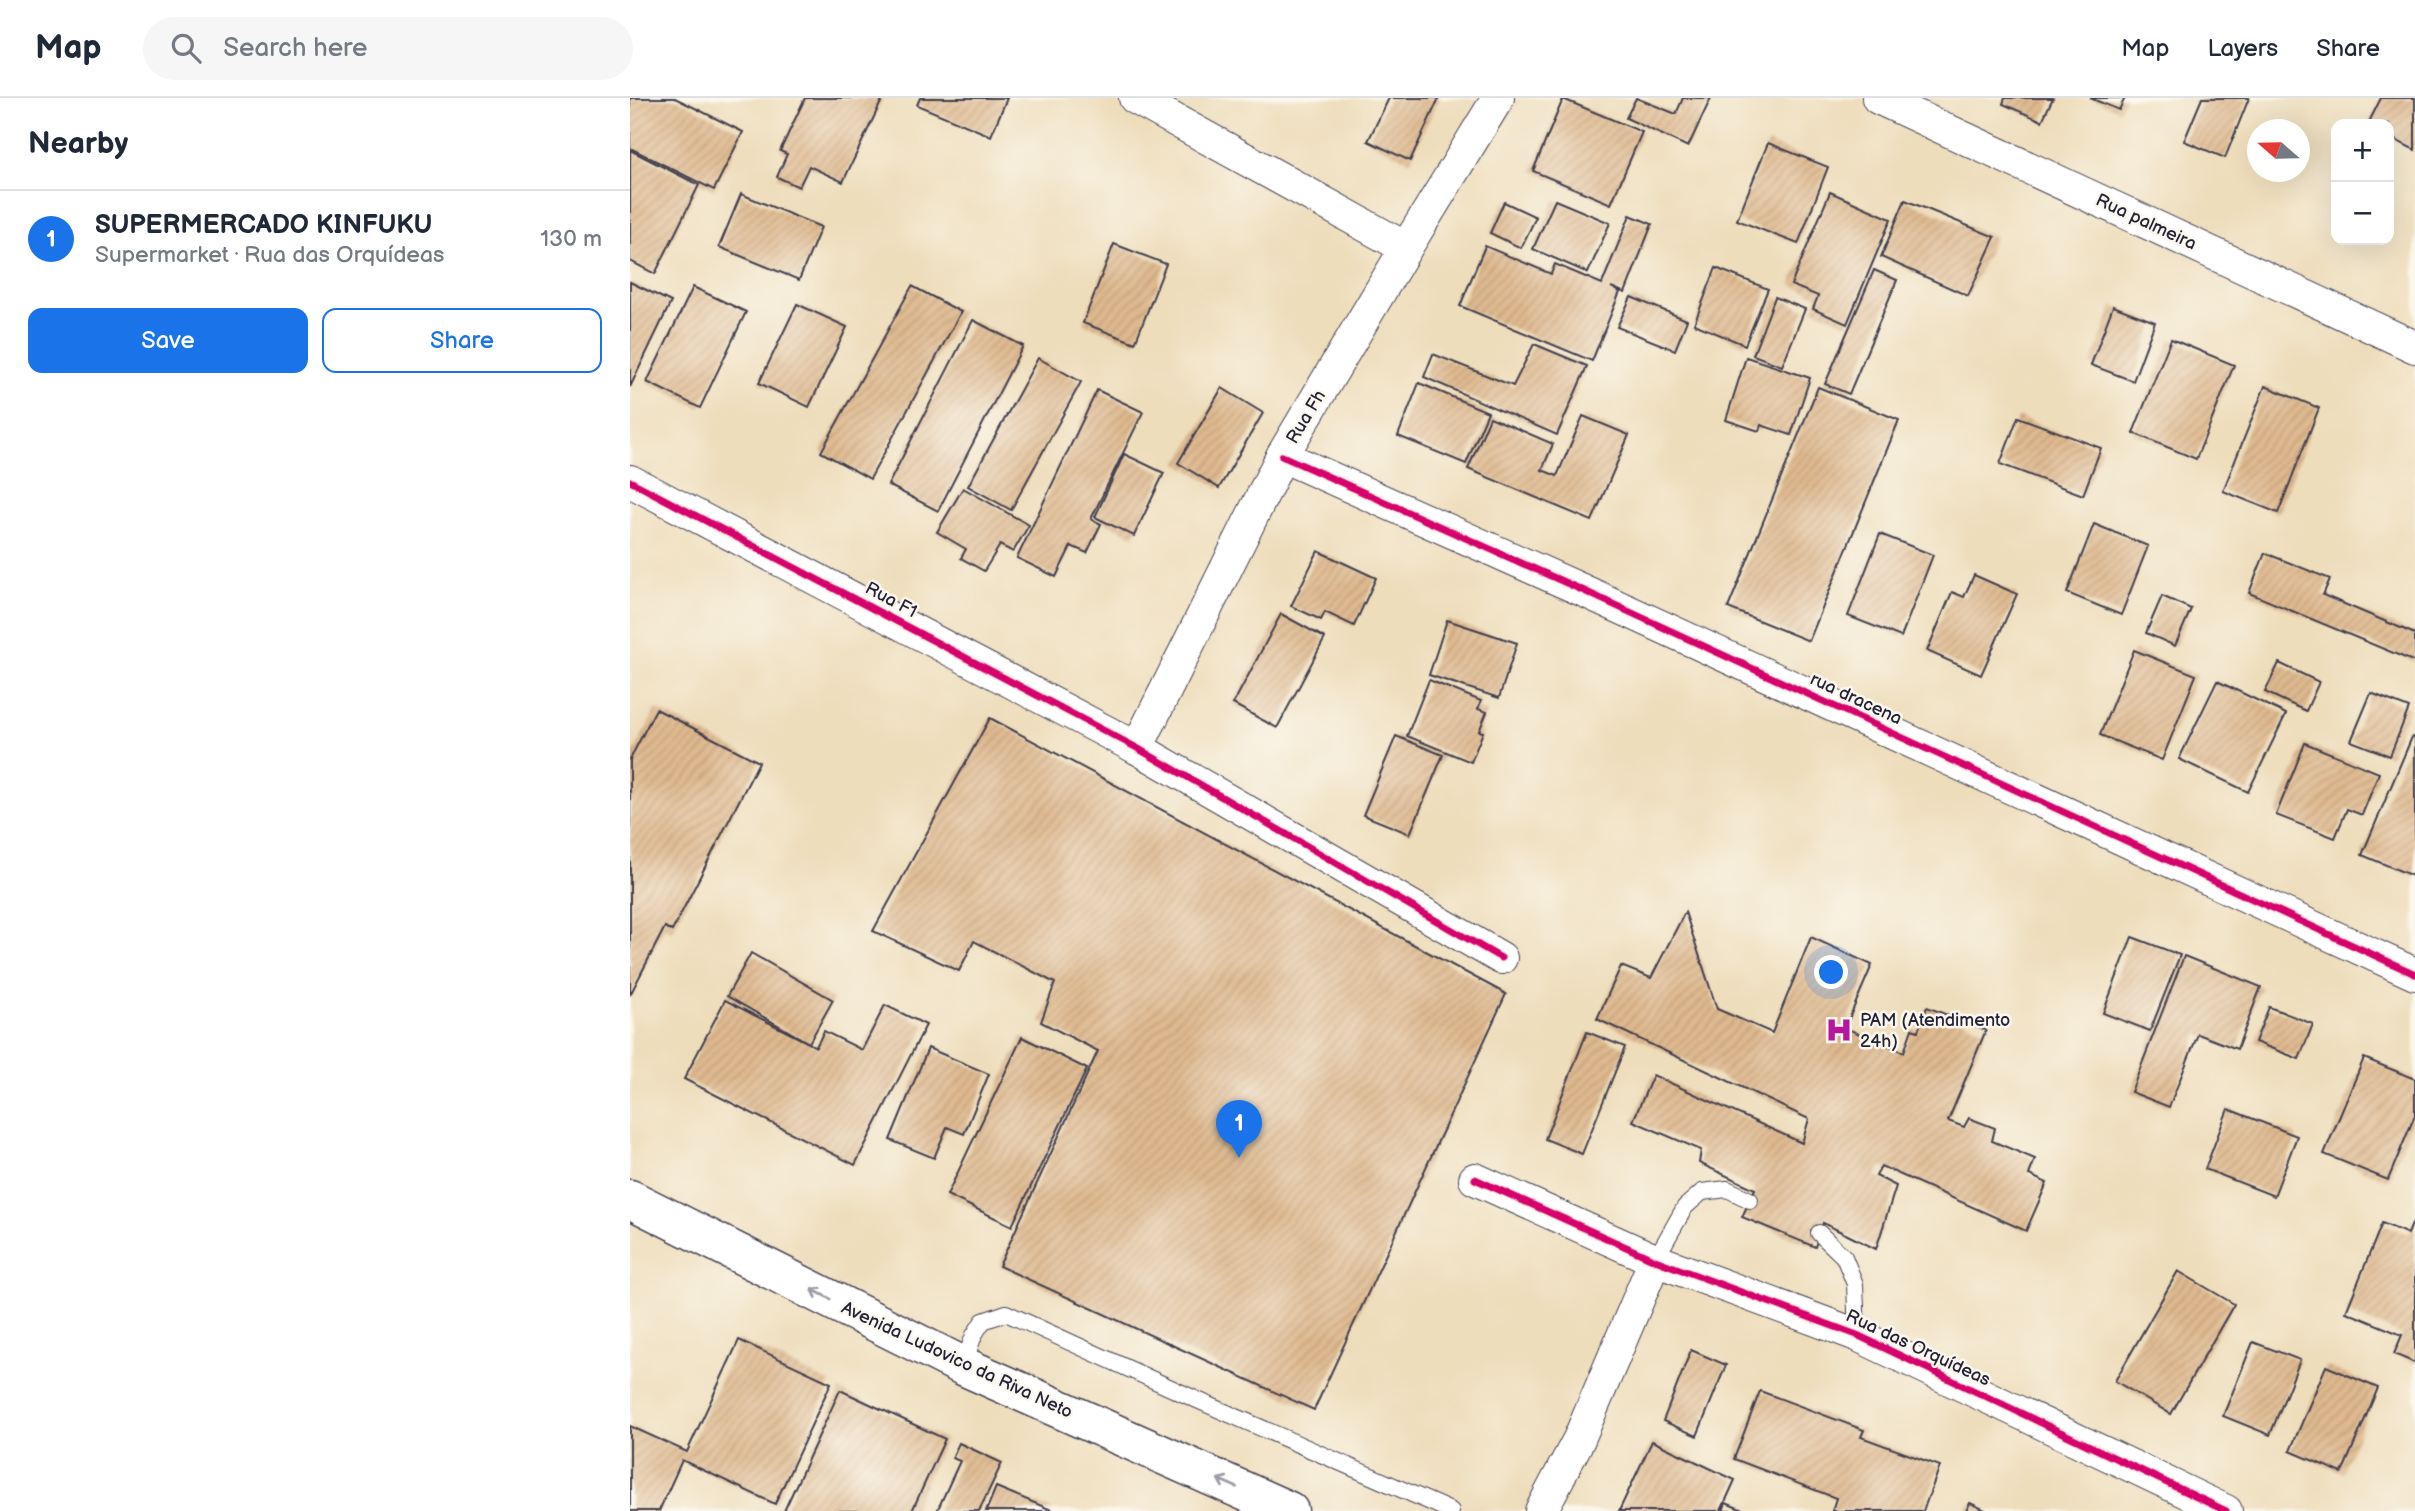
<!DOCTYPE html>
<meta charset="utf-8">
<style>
body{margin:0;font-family:"Balsamiq Sans",sans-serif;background:#f6f6f7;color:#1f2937}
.controls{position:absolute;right:21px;top:21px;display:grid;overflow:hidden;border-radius:14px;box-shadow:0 7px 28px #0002}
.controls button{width:63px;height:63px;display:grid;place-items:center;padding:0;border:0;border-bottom:2px solid #e0e1e3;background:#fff;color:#1f2937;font:35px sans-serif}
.compass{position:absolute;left:1617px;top:21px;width:63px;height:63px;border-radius:50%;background:#fff;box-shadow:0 7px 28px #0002;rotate:290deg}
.you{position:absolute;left:1202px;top:875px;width:24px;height:24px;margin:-18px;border:5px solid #fff;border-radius:50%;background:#1a73e8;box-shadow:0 0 0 10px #1a73e833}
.badge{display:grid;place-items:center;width:46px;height:46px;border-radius:50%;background:#1a73e8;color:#fff;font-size:23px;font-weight:700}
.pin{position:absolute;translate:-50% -58px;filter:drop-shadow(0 2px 4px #0008)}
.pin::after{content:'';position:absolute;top:37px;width:24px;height:21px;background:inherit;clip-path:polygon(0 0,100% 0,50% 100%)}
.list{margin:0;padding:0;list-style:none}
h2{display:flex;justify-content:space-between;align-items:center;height:91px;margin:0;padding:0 28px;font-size:30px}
h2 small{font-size:23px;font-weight:400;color:#747a83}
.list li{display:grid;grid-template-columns:46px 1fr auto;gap:21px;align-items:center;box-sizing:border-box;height:98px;padding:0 28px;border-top:2px solid #e0e1e3}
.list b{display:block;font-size:26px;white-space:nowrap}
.list p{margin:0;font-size:23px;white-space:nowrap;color:#747a83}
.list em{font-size:23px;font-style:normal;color:#747a83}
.actions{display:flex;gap:14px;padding:21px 28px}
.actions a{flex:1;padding:16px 0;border:2px solid #1a73e8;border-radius:14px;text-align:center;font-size:24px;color:#1a73e8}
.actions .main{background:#1a73e8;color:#fff}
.icon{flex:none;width:38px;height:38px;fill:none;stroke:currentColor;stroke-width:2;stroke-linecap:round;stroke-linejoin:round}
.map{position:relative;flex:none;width:1785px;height:1413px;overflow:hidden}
header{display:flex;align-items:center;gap:42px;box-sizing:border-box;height:98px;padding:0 35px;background:#fff;border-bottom:2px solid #e0e1e3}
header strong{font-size:33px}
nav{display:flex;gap:38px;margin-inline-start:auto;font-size:24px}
.search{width:490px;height:63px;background:#f6f6f7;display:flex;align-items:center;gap:18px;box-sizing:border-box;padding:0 24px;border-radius:38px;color:#747a83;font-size:26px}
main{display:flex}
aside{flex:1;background:#fff}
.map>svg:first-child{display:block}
</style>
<header>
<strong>Map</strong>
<div class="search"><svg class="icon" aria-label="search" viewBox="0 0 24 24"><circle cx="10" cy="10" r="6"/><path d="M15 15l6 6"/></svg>Search here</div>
<nav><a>Map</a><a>Layers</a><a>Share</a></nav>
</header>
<main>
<aside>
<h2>Nearby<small></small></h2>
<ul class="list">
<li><span class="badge">1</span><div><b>SUPERMERCADO KINFUKU</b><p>Supermarket · Rua das Orquídeas</p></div><em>130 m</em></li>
</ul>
<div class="actions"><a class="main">Save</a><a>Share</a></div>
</aside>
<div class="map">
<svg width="1785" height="1413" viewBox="0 0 1785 1413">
<defs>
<pattern id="building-hatch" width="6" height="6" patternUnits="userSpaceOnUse" patternTransform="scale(1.75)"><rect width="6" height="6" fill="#dfb98f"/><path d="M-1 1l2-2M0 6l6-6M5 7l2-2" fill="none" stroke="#bf9f7c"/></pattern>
</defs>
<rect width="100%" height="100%" fill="#fbf7ec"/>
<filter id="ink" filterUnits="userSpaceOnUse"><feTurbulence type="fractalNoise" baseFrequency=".0143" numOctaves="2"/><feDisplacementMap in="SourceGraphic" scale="14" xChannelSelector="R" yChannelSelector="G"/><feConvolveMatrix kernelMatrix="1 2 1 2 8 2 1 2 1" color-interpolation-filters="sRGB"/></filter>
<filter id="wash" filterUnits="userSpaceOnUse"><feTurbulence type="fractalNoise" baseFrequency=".00686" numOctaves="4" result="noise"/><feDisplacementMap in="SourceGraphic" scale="28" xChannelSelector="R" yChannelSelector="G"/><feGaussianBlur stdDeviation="1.57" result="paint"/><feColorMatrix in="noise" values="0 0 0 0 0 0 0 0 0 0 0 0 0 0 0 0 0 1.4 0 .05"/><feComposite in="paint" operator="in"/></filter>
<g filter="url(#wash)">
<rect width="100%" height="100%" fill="#edb"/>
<g id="blocks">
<g fill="url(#building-hatch)">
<polygon points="0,0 45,0 113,34 84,92 0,50"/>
<polygon points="175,0 253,0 213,84 179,68 169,89 147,79 157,56 150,53"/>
<polygon points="290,0 377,0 361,38 287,7"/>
<polygon points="759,0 809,0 780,63 738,43"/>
<polygon points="1006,0 1046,16 1053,0 1081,0 1058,49 996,20"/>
<polygon points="1375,0 1423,0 1412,23 1373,6"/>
<polygon points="1460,0 1495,0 1489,12"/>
<polygon points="1572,0 1619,0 1595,60 1554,43"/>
<polygon points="1751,0 1785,0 1785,52 1759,39 1759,26 1738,26"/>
<polygon points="933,1 1012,34 981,106 903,73"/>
<polygon points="1138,45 1198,69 1168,146 1107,122"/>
<polygon points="0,52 69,87 25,176 0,163"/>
<polygon points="1200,94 1261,121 1217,226 1183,211 1188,198 1161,187"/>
<polygon points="111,96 191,129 169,182 89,149"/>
<polygon points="925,102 980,125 958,175 903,151"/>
<polygon points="1275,102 1365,139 1338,198 1251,159"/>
<polygon points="874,104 906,119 891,150 860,135"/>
<polygon points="1000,117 1022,126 995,195 981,189 990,194 962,263 830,208 855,148 921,176 925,166 972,186"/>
<polygon points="484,146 536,166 505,245 453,225"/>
<polygon points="1086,170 1138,191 1115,247 1064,226"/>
<polygon points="1244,172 1267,182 1219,296 1195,286"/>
<polygon points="0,184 41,204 0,289"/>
<polygon points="282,188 331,214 240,381 191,354"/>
<polygon points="63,189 116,214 70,310 17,284"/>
<polygon points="1001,199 1057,222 1045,252 987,229"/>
<polygon points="1145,199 1175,211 1152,268 1123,257"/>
<polygon points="167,206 217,229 179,309 129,285"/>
<polygon points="1483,208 1525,224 1503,283 1461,267"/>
<polygon points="343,222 393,248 308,413 258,387"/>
<polygon points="1541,241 1604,267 1566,361 1503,335"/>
<polygon points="904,246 957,268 927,337 794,279 803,256 883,288"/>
<polygon points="1116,259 1180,280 1161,337 1131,327 1129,333 1096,322"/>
<polygon points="408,260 451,284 381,412 338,388"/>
<polygon points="789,285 858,314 836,366 768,338"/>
<polygon points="1635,288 1689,310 1648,415 1593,393"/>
<polygon points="1188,289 1269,322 1179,543 1098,510"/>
<polygon points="592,290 633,315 589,390 548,365"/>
<polygon points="467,292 513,314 461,421 471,426 457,455 441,448 426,479 387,460"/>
<polygon points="953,318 999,337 962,423 838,371 860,319 923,346 912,372 927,378"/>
<polygon points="1388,319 1471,350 1453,397 1370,366"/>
<polygon points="494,356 534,375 504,438 465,419"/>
<polygon points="333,390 399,427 383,454 370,447 354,473 331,460 336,451 307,434"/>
<polygon points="1464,426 1518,448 1491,517 1437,495"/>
<polygon points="1250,436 1303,457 1271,539 1218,518"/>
<polygon points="688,453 746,480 724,528 695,514 691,522 661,508"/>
<polygon points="1635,455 1700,481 1693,497 1785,536 1785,564 1619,495"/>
<polygon points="1344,477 1387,496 1351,577 1297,553 1322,494 1334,499"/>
<polygon points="1532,498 1561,511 1545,548 1516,535"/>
<polygon points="651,516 695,540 647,630 603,606"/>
<polygon points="817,522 887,545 869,600 799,577"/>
<polygon points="1504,552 1566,577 1532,662 1470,637"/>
<polygon points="1649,565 1689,584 1676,613 1635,594"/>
<polygon points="799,582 851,603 848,611 857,614 849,633 853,634 841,664 777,638"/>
<polygon points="1587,583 1656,616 1618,694 1549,661"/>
<polygon points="1741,595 1779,610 1760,658 1721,643"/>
<polygon points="26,611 129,664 42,833 35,829 0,897 0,661"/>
<polygon points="360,620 876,896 684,1312 369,1168 468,953 411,924 425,885 344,843 329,873 243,833"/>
<polygon points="766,638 813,657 780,736 733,717"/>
<polygon points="1782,639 1785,640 1785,779 1732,757"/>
<polygon points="1675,645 1749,675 1732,717 1717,711 1705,740 1646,717"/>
<polygon points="1055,814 1087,911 1142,935 1181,839 1242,867 1215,930 1274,954 1282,931 1288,933 1297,909 1356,932 1318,1023 1334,1029 1339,1020 1365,1030 1362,1043 1405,1061 1399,1077 1417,1085 1396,1133 1251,1068 1246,1078 1266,1088 1246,1151 1193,1125 1185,1149 1112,1119 1125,1091 1069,1065 1071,1052 1003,1023 1023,977 1172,1045 1179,1021 967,921 991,868 1021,880"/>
<polygon points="1502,839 1550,857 1520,933 1473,915"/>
<polygon points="121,855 203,902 179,945 97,898"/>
<polygon points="1554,858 1631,889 1607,951 1568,936 1539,1009 1501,994"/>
<polygon points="95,902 186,949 194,933 232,952 255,907 296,927 225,1067 54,981"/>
<polygon points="1639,909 1683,926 1669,961 1625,944"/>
<polygon points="957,934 995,949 952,1056 915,1041"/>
<polygon points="392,939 457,971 382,1128 317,1097"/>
<polygon points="298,950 359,976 334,1036 317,1029 304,1060 260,1042"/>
<polygon points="1734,960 1785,981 1785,1017 1758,1082 1694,1056"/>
<polygon points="1598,1011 1667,1038 1644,1098 1575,1071"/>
<polygon points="1785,1119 1785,1265 1764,1256 1772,1237 1716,1214 1752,1125 1778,1136"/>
<polygon points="1548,1173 1604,1206 1541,1316 1485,1283"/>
<polygon points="109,1242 201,1285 145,1406 52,1362 29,1413 0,1413 0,1328 57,1354"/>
<polygon points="1623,1244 1670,1262 1640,1337 1593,1318"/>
<polygon points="1061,1252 1096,1267 1067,1338 1033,1323"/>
<polygon points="1696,1268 1748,1290 1712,1375 1660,1353"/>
<polygon points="210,1292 315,1341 282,1413 154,1413"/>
<polygon points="1130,1293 1234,1332 1231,1339 1310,1368 1293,1413 1202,1413 1206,1400 1104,1361"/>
<polygon points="1022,1343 1105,1382 1091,1413 989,1413"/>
<polygon points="329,1345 372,1365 349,1413 307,1413 330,1363 322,1360"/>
<polygon points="366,1389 424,1413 356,1413"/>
<polygon points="1096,1405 1115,1413 1093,1413"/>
<polygon points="1340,1405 1357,1413 1336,1413"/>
</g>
</g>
</g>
<g filter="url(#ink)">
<use href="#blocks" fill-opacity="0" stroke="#413e4e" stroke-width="2"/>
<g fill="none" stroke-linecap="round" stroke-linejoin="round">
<g stroke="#413e4e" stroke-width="18">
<g id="lane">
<polyline points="1189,1135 1214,1159 1225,1186 1227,1237"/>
<polyline points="1025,1162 1055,1109 1072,1094 1097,1091 1120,1102"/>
<polyline points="333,1268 344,1237 353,1223 376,1215 565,1301 821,1413"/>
</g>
</g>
<g stroke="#413e4e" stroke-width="34">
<g id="street">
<polyline points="505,0 776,150"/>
<polyline points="1248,0 1785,249"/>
<polyline points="652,358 952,492 1785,876"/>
<polyline points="0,383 507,650 871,860"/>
<polyline points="507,650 652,358 776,150 868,0"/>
<polyline points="845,1081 1025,1162 1227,1237 1596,1413"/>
<polyline points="911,1413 949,1341 1025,1162"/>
</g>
</g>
<g stroke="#413e4e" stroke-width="41">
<polyline id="secondary" points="0,1101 333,1268 659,1413"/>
</g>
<use href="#lane" stroke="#fff" stroke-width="16"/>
<use href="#street" stroke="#fff" stroke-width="32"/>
<use href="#secondary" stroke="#fff" stroke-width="38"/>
<g stroke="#fbf7ec" stroke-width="11">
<g id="cycleway">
<polyline points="652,358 952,492 1785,876"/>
<polyline points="0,383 507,650 871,860"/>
<polyline points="845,1081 1025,1162 1227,1237 1596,1413"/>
</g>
</g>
<use href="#cycleway" stroke="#d6006c" stroke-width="7"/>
</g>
<defs><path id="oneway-shaft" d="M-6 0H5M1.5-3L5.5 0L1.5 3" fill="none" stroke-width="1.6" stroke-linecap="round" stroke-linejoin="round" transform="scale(1.75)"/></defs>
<g stroke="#9c9ca7">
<use href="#oneway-shaft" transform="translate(191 1196) rotate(-153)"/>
<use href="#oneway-shaft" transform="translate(597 1385) rotate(-156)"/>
</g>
</g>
<defs>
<g id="hospital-bare" transform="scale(2.1)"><path d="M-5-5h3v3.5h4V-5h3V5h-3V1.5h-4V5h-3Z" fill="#b5179e" stroke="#fbf7ec" stroke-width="2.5" paint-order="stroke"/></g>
</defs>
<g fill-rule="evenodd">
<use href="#hospital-bare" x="1209" y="932"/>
</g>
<g text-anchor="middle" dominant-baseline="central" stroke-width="5" stroke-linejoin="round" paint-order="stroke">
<g font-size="18" fill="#22223b" stroke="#fbf7ec">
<text transform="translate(1516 124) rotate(25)">Rua palmeira</text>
<text transform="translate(676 319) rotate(-59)">Rua Fh</text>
<text transform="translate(261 502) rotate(28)">Rua F1</text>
<text transform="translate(1226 601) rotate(25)">rua dracena</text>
<text transform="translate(1288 1250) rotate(25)">Rua das Orquídeas</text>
<text transform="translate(327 1262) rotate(25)">Avenida Ludovico da Riva Neto</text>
</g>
<g font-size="18" fill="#22223b" stroke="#fbf7ec" text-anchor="start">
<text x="1230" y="922">PAM (Atendimento<tspan x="1230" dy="21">24h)</tspan></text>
</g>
</g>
</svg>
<div class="controls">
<button>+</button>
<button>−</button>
</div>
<svg class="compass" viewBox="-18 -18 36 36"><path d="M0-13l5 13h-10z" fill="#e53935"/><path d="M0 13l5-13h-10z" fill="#747a83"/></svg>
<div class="you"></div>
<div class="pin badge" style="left:609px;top:1060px">1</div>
</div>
</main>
